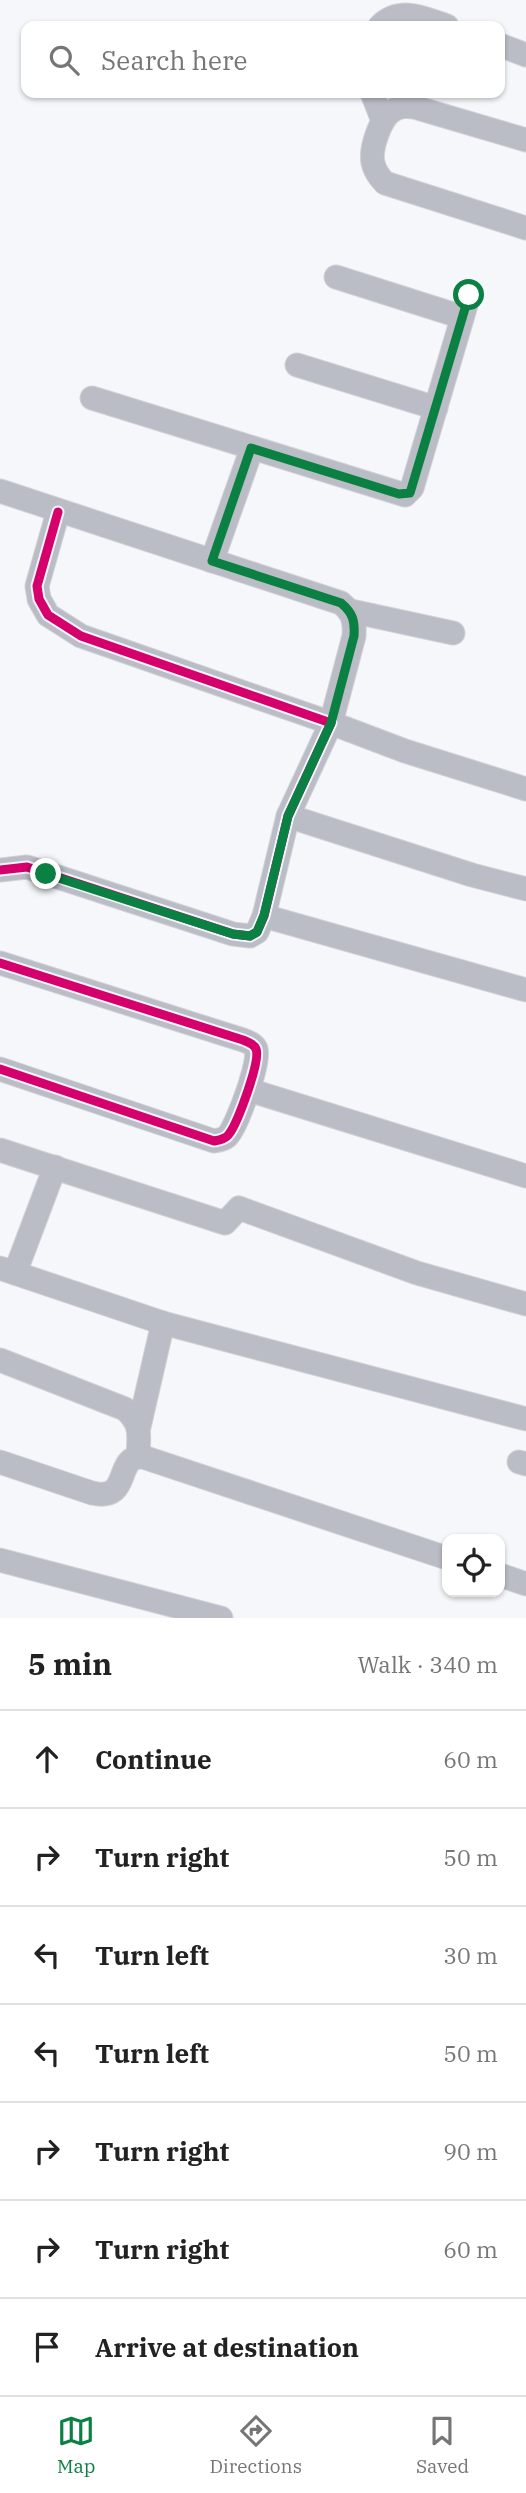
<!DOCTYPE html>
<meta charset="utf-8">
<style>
body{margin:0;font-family:"IBM Plex Serif",serif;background:#f6f6f6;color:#222}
.controls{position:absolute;right:21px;bottom:21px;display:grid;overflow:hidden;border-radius:14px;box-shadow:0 2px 5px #0004}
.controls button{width:63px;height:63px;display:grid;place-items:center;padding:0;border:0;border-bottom:2px solid #e0e0e0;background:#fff;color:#222;font:35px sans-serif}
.stop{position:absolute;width:21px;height:21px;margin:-16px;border:5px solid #0b8043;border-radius:50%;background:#fff}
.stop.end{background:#0b8043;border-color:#fff;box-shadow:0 2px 7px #0008}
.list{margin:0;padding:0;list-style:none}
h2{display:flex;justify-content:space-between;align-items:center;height:91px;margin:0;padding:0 28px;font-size:30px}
h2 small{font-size:23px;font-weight:400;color:#767676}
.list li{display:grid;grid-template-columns:46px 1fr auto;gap:21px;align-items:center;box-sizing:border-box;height:98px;padding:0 28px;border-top:2px solid #e0e0e0}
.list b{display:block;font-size:26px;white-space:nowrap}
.list em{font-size:23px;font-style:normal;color:#767676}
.icon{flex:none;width:38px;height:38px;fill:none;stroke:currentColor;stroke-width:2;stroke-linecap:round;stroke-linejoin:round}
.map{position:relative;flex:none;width:526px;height:1618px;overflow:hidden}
.search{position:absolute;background:#fff;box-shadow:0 2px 5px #0004;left:21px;right:21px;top:21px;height:77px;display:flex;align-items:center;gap:18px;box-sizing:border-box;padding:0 24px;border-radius:14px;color:#767676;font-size:26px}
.sheet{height:777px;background:#fff}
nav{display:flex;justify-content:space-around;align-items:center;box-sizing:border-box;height:98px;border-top:2px solid #e0e0e0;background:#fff;font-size:19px;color:#767676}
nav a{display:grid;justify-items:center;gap:4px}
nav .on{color:#0b8043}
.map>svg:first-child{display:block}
</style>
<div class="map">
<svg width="526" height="1618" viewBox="0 0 526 1618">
<rect width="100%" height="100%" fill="#f5f7fa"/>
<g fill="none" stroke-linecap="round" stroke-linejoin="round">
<g stroke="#d1d3d6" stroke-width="25">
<g id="street">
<path d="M380,26C400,6 424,18 447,26"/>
<polyline points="500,45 526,55"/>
<polyline points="372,93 383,121"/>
<path d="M526,140L414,107C406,106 400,106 392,111C380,119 370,149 373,163C375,172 379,177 385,183L526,228"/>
<polyline points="336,277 462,317"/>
<polyline points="297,365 436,408"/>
<polyline points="92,398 405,495 412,488 469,295"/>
<path d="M0,491L341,603C353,613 355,621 354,636L331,723L405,751L526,789"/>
<polyline points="212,561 252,448"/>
<polyline points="351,611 453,633"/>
<polyline points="288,816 472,875 526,889"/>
<polyline points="0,870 27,867 233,934 250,936 257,932 264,916 288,816 331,723 81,636 48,615 39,599 37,586 58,512"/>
<polyline points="264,916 526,990"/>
<path d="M0,963L243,1040C248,1042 254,1044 256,1049C261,1061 237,1124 229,1134C226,1139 219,1140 214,1141L0,1069"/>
<polyline points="249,1090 526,1176"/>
<polyline points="0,1150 225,1223 239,1208 417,1273 526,1304"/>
<polyline points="0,1268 163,1323 526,1419"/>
<polyline points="15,1273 55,1167"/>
<path d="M0,1360L125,1409C142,1425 139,1434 138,1456"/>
<polyline points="139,1427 163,1323"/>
<path d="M0,1462L92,1493C133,1502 113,1455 143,1457L447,1558"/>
<polyline points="519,1462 526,1464"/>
<polyline points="0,1560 221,1618"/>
<polyline points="500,1575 526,1584"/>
</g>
</g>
<use href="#street" stroke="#babcc6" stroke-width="23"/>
<g stroke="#f3f6fc" stroke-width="13">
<g id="cycleway">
<polyline points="0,870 27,867 233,934 250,936 257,932 264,916 288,816 331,723 81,636 48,615 39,599 37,586 58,512"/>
<path d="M0,963L243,1040C248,1042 254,1044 256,1049C261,1061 237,1124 229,1134C226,1139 219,1140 214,1141L0,1069"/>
</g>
</g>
<use href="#cycleway" stroke="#d6006c" stroke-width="9"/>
</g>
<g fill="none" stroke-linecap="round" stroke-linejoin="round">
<path stroke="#0b8043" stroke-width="9" d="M46,874L233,934L250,936L257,932L264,915L288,816L331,723L354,636C355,621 353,613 341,603L212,561L251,448L399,494L410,493L469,295"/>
</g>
</svg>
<div class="controls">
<button><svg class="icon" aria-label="locate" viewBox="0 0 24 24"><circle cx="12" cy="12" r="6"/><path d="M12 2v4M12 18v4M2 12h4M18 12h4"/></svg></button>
</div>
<div class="stop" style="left:469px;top:295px"></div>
<div class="stop end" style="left:46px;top:874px"></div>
<div class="search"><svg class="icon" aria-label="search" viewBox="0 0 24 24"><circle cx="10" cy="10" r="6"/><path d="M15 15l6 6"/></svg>Search here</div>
</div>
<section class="sheet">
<h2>5 min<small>Walk · 340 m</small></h2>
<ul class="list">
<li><svg class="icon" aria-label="ahead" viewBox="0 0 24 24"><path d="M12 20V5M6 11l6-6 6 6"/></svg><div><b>Continue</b></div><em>60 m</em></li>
<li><svg class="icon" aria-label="right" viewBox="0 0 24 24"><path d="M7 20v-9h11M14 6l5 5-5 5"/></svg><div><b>Turn right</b></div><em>50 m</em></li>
<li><svg class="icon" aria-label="left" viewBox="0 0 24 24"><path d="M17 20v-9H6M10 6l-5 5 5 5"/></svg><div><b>Turn left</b></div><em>30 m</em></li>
<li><svg class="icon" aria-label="left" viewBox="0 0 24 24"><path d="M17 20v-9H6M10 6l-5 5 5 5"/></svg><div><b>Turn left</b></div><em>50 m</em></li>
<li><svg class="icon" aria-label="right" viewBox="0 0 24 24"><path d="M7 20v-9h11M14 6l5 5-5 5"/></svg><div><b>Turn right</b></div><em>90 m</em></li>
<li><svg class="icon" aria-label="right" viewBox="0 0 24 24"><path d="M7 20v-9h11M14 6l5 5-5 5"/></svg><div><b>Turn right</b></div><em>60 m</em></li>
<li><svg class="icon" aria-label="arrive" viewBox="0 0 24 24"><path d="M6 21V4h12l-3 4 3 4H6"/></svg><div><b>Arrive at destination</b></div></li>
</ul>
</section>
<nav>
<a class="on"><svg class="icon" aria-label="map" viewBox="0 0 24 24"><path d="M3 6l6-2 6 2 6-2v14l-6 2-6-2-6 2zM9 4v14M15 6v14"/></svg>Map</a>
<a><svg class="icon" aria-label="directions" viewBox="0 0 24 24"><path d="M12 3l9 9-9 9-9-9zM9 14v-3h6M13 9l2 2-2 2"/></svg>Directions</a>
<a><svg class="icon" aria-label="saved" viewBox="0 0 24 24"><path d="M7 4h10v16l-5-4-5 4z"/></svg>Saved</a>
</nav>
